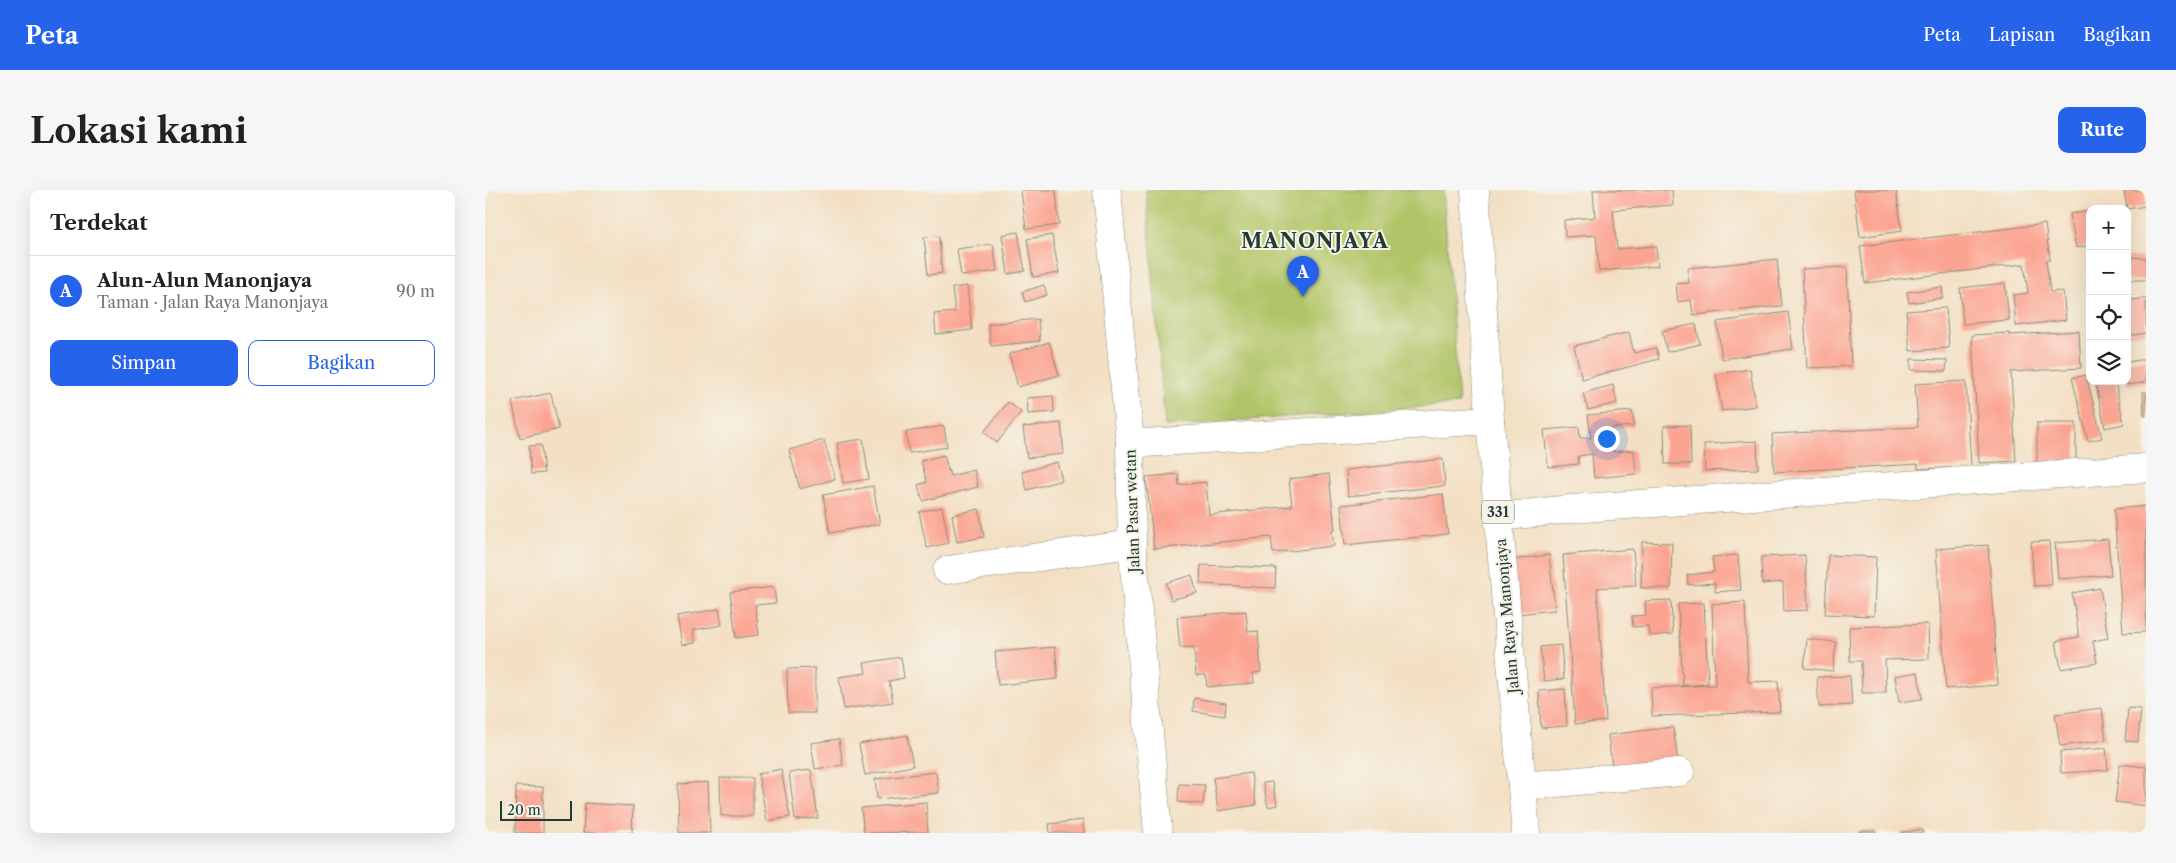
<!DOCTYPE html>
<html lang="id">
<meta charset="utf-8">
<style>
body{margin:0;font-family:"Libre Caslon Text",serif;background:#f6f6f6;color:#222}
.controls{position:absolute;right:15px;top:15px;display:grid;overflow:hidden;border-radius:10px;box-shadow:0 5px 20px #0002}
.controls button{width:45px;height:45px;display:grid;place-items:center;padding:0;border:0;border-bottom:1px solid #e0e0e0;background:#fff;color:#222;font:25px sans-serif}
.scale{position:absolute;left:15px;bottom:12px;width:72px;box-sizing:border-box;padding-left:5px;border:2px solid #1f3d34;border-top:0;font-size:14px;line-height:18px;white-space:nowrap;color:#1f3d34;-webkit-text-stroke:4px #f7f3e8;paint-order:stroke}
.you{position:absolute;left:1121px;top:248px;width:18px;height:18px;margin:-12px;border:4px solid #fff;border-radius:50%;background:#1a73e8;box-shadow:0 0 0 8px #1a73e833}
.badge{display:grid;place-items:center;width:32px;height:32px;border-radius:50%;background:#2563eb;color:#fff;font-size:16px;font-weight:700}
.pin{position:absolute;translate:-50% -41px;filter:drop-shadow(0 1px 2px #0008)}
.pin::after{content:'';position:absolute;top:26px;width:18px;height:15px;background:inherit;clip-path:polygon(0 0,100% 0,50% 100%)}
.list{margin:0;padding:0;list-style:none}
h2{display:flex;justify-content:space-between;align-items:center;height:65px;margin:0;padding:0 20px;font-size:21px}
h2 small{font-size:16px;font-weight:400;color:#767676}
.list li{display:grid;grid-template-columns:32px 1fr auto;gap:15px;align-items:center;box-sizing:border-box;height:70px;padding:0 20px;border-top:1px solid #e0e0e0}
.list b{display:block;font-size:19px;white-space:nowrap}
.list p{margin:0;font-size:16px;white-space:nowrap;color:#767676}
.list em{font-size:16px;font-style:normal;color:#767676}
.actions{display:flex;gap:10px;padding:15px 20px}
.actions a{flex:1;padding:11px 0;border:1px solid #2563eb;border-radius:10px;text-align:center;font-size:18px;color:#2563eb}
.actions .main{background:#2563eb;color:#fff}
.icon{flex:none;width:28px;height:28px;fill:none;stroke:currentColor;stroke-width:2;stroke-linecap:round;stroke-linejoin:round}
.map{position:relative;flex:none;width:1661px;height:643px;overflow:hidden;border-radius:10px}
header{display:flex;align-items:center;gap:30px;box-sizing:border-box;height:70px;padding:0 25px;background:#2563eb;color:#fff}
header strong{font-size:24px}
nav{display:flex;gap:28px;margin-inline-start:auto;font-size:18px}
.intro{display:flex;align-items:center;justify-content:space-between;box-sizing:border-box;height:120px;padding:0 30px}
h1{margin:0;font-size:35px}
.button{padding:12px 22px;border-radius:10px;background:#2563eb;color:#fff;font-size:18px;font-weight:700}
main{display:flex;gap:30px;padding:0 30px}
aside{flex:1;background:#fff;border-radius:10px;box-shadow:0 5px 20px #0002}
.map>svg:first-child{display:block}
</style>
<header>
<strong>Peta</strong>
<nav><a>Peta</a><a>Lapisan</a><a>Bagikan</a></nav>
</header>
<div class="intro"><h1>Lokasi kami</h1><a class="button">Rute</a></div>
<main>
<aside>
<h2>Terdekat<small></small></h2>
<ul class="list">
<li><span class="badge">A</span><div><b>Alun-Alun Manonjaya</b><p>Taman · Jalan Raya Manonjaya</p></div><em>90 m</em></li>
</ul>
<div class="actions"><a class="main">Simpan</a><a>Bagikan</a></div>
</aside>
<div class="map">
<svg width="1661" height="643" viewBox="0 0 1661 643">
<rect width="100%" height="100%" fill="#f7f3e8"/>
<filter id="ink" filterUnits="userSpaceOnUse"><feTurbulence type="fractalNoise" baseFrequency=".02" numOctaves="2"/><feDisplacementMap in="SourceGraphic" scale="10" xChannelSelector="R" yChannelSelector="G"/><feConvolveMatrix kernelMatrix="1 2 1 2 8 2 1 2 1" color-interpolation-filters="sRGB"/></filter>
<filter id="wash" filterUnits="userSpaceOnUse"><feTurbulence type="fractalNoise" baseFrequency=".0096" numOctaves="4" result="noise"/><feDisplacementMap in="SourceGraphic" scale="20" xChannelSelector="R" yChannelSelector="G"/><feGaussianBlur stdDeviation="1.12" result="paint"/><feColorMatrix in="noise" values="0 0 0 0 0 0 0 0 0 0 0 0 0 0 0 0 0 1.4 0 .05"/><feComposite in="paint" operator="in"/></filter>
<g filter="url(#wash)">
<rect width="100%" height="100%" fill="#f3e0c4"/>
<polygon fill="#b1c568" stroke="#68814e" points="661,0 958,0 974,214 680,236"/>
<g id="blocks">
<g fill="#fca492">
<polygon points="536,0 571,0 574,35 541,39"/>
<polygon points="1108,0 1187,0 1188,15 1128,20 1132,59 1171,56 1173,76 1114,81 1111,45 1080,47 1079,30 1110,27"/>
<polygon points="1369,0 1411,0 1417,41 1375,47"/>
<polygon points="1639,0 1661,0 1661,16 1642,19"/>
<polygon points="1605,21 1605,55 1591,58 1585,24"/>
<polygon points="1560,34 1565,70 1561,70 1565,102 1578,101 1581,130 1531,136 1528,105 1543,103 1539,74 1380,93 1375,56"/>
<polygon points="533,42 540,81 523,84 517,45"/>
<polygon points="567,45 574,83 548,87 542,49"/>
<polygon points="454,46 457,83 443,85 439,47"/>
<polygon points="508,54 512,81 476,86 472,59"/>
<polygon points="1642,67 1661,68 1661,90 1642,90"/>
<polygon points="1292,69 1297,116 1208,125 1206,110 1193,112 1191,94 1204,93 1203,78"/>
<polygon points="1362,77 1366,176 1322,178 1317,79"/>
<polygon points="1520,93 1524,130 1478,134 1475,98"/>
<polygon points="559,95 562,105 540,112 537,102"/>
<polygon points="482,96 487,140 451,144 449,124 470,122 467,98"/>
<polygon points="1457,97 1458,108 1424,113 1422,102"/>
<polygon points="1661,108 1661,143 1642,146 1642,111"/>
<polygon points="1461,118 1464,158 1425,161 1421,121"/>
<polygon points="1303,122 1308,159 1237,169 1232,132"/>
<polygon points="553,129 555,151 506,156 503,134"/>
<polygon points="1211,134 1215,154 1182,162 1177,141"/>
<polygon points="1594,141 1596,178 1526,182 1531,271 1494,273 1487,145 1524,143 1524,145"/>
<polygon points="1144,142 1149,163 1171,158 1174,169 1097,189 1089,156"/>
<polygon points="564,152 574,185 533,197 524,164"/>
<polygon points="1426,169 1462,170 1461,181 1426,180"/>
<polygon points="1661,169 1661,192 1642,195 1642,172"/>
<polygon points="1265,179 1271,216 1237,221 1231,184"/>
<polygon points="1601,185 1617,248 1603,251 1587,188"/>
<polygon points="1481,191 1486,277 1433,279 1433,274 1289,282 1287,244 1433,237 1430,194"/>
<polygon points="1610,191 1630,191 1639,234 1620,238"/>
<polygon points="1128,195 1132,213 1103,220 1098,203"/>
<polygon points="1658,202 1661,202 1661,226 1659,226"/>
<polygon points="66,203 74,239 35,248 27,211"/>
<polygon points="568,206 569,222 543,224 542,208"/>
<polygon points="523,212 536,222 512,253 499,242"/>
<polygon points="1147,221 1149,236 1126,238 1128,262 1149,260 1151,284 1109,288 1107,264 1093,266 1094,274 1063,277 1059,240 1094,237 1095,248 1106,248 1103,225"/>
<polygon points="576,233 579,264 542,268 538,237"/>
<rect x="1552" y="233" width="39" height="48"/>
<polygon points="1205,235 1206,274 1180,274 1179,236"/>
<polygon points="459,236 462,257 424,263 421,242"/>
<polygon points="378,249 384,289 358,293 352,253"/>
<polygon points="339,250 350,289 315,299 304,260"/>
<polygon points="1272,251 1273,279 1220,281 1219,254"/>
<polygon points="56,255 59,283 46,284 44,256"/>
<polygon points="459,265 465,286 489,280 493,297 438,311 433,295 442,292 436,271"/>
<polygon points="958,269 960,296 863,306 861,280"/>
<polygon points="572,272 577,290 542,300 537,282"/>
<polygon points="693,284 694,295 721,292 724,325 807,316 804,289 844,284 850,340 847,341 849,356 788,363 786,347 669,359 661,287"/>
<polygon points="388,296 395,334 345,343 338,305"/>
<polygon points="958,304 963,344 860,355 856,315"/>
<polygon points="1661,316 1661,442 1638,443 1629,319"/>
<polygon points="457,317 464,353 442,358 434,322"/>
<polygon points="494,319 499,347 472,352 467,325"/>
<polygon points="1623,349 1626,385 1573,389 1570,353"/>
<polygon points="1564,351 1567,395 1549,396 1546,352"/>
<polygon points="1157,352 1187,353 1186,398 1156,398"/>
<polygon points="1503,355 1513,495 1461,499 1451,359"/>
<polygon points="1148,359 1151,396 1112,398 1121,531 1090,534 1078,365"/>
<polygon points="1064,365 1070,420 1032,424 1026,370"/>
<polygon points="1253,365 1256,400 1230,402 1230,393 1203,395 1202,385 1229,382 1227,367"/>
<polygon points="1320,365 1323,420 1299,421 1298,392 1277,394 1276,367"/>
<polygon points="1343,365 1391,367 1389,426 1340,424"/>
<polygon points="716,375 791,378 790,398 715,394"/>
<polygon points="707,385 712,403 686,410 681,393"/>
<polygon points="289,397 291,413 270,415 274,445 251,448 245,402"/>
<polygon points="1615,398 1623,448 1608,451 1612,473 1576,479 1571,451 1594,447 1587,403"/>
<polygon points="1186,410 1188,444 1164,446 1163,436 1148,437 1147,426 1161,425 1160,411"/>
<polygon points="1260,412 1263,492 1293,491 1295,522 1167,526 1166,498 1230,495 1227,414"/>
<polygon points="1219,413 1223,494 1198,496 1193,414"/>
<polygon points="234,419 237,435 208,440 210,453 197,455 192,426"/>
<polygon points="761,421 763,442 773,441 776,482 768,483 769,493 722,497 721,485 711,485 709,457 695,458 692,427"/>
<polygon points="1443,434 1444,469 1400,470 1401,503 1377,503 1376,471 1365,471 1364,437"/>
<polygon points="1322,449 1351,452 1348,481 1319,478"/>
<polygon points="1076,455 1079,489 1059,491 1055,457"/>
<polygon points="570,457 573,489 513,495 510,462"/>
<polygon points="416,467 419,488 404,491 408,512 359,519 354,487 381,483 379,473"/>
<polygon points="330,478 330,523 303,523 302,479"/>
<polygon points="1433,482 1437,509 1414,512 1410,486"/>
<polygon points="1365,486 1367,515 1334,517 1332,487"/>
<polygon points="1080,499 1082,536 1056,538 1054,501"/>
<polygon points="709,508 741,513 740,526 708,521"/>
<polygon points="1617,518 1621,550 1575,556 1570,524"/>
<polygon points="1643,518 1656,519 1653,552 1640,551"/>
<polygon points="1188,537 1194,577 1128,585 1123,545"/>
<polygon points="422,545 428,576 380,585 374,554"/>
<polygon points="354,549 358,575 330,579 326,553"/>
<polygon points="1621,558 1623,580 1576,583 1575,562"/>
<polygon points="1635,574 1661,577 1661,616 1630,612"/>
<polygon points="296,579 305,627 282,631 273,584"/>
<polygon points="326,580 333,628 310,630 304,583"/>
<polygon points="451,582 454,603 392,609 390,589"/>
<polygon points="766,583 771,615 733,621 728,588"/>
<polygon points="235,588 268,588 268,626 236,626"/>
<polygon points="223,592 225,643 194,643 193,594"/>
<polygon points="787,592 792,615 783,617 778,593"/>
<polygon points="694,594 720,595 718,614 693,612"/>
<polygon points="31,596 58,597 58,643 30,643"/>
<polygon points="441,612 443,642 379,643 376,618"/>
<polygon points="100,613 148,616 147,643 98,643"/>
<polygon points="598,630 599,643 565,643 564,634"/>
<polygon points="1438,640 1438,643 1416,643 1416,642"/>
<rect x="1374" y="641" width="17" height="2"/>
</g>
</g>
</g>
<g filter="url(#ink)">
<use href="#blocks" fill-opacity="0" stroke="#898e7c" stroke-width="1"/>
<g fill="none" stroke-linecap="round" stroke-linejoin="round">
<g stroke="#898e7c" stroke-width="29">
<g id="minor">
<polyline points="622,0 645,254 647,354 673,643"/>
<polyline points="645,254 1005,230"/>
<polyline points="1014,327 1085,319 1661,278"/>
<polyline points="462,380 647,354"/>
<polyline points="1037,596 1195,582"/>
</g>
</g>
<g stroke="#898e7c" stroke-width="29">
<polyline id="major" points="990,0 1005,230 1041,643"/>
</g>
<use href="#minor" stroke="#fff" stroke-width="28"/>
<use href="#major" stroke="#fff" stroke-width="28"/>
</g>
</g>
<g text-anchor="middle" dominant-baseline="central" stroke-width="4" stroke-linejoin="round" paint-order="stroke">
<rect fill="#f7f3e8" stroke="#60746a" stroke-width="1" x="997" y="310.5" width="32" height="23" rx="4"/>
<g font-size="14" font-weight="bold" fill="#1f3d34">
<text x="1013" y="322">331</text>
</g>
<g font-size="15" fill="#1f3d34" stroke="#f7f3e8">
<text transform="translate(647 321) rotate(-92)">Jalan Pasar wetan</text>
<text transform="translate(1022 426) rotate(-95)">Jalan Raya Manonjaya</text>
</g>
<g font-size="20" font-weight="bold" letter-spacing="1" fill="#1f3d34" stroke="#f7f3e8">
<text x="830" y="51">MANONJAYA</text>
</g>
</g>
</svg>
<div class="controls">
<button>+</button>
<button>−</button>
<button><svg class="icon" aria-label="locate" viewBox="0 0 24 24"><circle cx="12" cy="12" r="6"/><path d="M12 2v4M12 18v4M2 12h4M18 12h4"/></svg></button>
<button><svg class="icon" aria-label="layers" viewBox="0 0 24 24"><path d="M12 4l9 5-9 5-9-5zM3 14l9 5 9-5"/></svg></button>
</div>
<div class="scale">20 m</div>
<div class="you"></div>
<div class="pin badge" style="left:818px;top:107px">A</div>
</div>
</main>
